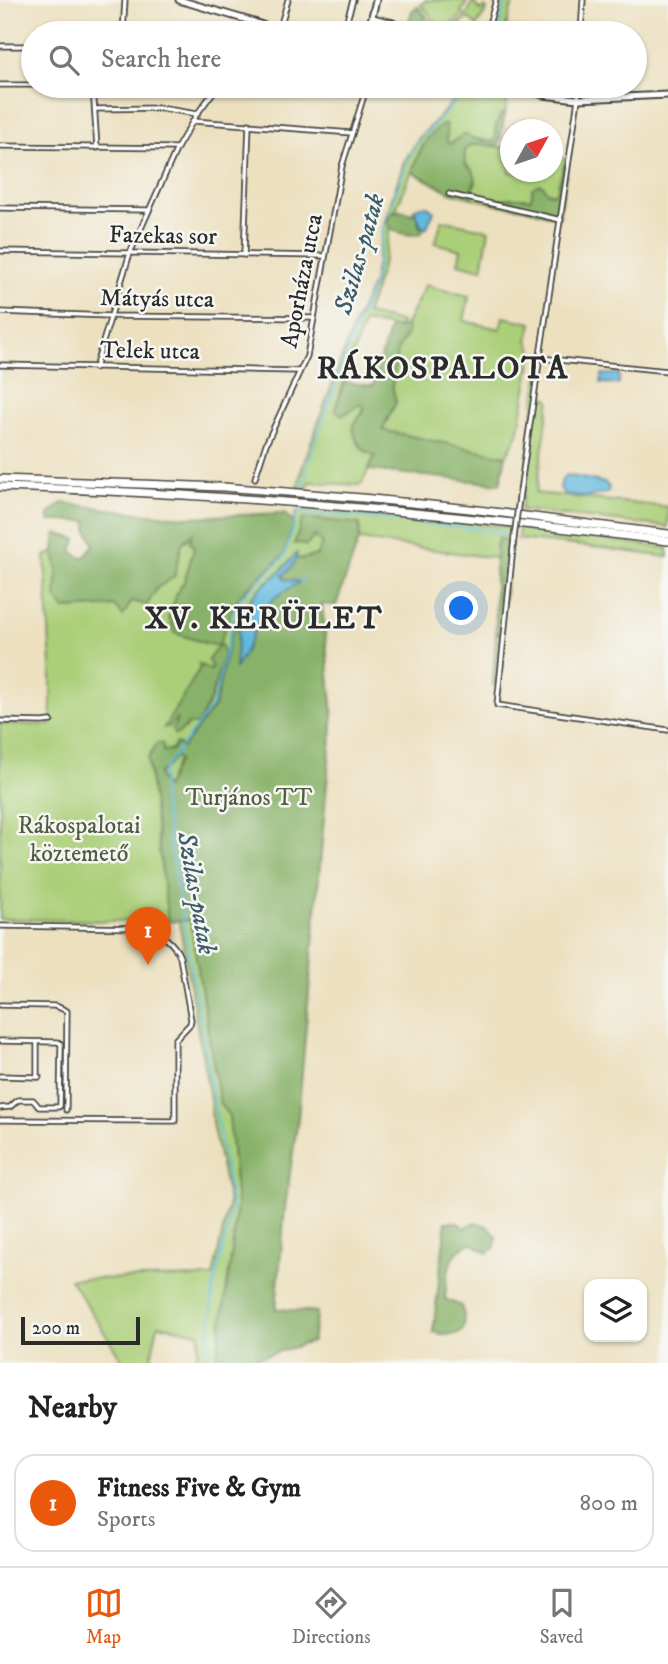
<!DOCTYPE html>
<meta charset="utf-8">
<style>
body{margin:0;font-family:"IM FELL DW Pica",serif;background:#f2f2f2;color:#222}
.controls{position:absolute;right:21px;bottom:21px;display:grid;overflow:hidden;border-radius:14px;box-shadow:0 2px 5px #0004}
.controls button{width:63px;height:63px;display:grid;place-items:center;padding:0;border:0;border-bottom:2px solid #e0e0e0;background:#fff;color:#222;font:35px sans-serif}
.compass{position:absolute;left:500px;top:119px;width:63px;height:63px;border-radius:50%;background:#fff;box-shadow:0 2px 5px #0004;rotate:50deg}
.scale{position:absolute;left:21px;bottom:18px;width:119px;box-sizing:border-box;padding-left:7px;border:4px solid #2b2b2b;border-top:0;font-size:19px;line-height:24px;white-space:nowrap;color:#2b2b2b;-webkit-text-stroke:5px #f6f6f2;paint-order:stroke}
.you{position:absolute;left:462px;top:609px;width:24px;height:24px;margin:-18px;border:5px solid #fff;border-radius:50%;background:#1a73e8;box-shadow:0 0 0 10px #1a73e833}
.badge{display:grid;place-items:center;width:46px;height:46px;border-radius:50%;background:#ea580c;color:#fff;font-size:23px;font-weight:700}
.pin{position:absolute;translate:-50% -58px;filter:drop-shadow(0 2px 4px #0008)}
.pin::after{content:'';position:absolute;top:37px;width:24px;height:21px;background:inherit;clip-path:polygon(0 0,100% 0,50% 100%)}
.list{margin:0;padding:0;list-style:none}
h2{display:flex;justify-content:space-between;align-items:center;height:91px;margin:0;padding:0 28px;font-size:30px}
h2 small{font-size:23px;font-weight:400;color:#767676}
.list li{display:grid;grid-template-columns:46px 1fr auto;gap:21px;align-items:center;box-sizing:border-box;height:98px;margin:0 14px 14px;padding:0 14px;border:2px solid #e0e0e0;border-radius:21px}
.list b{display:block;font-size:26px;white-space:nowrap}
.list p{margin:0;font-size:23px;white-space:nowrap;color:#767676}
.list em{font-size:23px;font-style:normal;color:#767676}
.icon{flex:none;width:38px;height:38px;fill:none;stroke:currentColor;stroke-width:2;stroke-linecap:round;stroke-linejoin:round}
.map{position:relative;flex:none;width:668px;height:1363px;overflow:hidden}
.search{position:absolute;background:#fff;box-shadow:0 2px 5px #0004;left:21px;right:21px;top:21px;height:77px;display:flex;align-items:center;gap:18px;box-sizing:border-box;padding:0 24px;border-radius:38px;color:#767676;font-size:26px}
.sheet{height:203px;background:#fff}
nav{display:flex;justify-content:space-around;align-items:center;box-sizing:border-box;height:98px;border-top:2px solid #e0e0e0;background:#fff;font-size:19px;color:#767676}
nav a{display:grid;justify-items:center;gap:4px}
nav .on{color:#ea580c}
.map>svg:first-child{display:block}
</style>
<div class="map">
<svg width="668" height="1363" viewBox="0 0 668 1363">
<rect width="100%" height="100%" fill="#f6f6f2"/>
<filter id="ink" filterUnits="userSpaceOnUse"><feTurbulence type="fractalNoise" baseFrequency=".0143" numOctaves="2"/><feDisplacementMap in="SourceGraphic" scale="14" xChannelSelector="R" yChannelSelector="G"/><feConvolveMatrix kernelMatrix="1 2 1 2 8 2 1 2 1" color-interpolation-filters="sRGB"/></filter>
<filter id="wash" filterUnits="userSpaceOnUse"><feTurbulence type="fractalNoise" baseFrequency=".00686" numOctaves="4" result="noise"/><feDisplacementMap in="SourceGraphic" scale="28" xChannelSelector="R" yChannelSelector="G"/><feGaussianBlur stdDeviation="1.57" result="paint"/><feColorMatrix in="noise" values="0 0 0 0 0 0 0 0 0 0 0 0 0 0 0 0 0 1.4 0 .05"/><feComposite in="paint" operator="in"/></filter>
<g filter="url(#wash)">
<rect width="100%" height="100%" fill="#ece0bf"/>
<g fill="#abcf79" stroke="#6b7d52" stroke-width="2" fill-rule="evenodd">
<polygon points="426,0 469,0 465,4 466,6 461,11 463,14 449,26 450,28 445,32 421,5"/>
<polygon points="501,0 514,0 504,33 494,33 495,23"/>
<polygon points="473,2 481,11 485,7 487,10 476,26 469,18 457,27 462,33 451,33 454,26 466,16"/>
<polygon points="425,15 441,33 402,33 402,31 395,28 398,21 410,28 424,21"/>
<path d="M464,86H471L475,88L476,86H499L509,89L505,115L503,114L495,131V141C477,143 467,129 450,144L447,141L446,125L423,145L395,211L391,212C389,222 390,230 388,240C383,266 375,290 366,314L401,322L399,328L364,322L335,409L342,415H344L354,406L362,404L364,406L362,414L353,425C355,444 360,446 376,456L361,485L309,482L308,488L298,487L302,468L354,324L373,283L384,223L404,162L419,138L441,115Z"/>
<path d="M482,143L490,146L510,148V172H552L553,156L566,159L557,190L553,194L545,191L533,195L529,200L525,198L501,199L492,203L472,198L471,192L476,182C466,166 453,145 482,143Z"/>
<polygon points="442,220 489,230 482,269 458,263 461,250 435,243"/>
<polygon points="426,284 435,288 469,296 464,321 500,329 503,317 532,323 528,340 533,351 518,434 506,456 382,431 396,402 392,386 397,351 407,333 406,324"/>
<polygon points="539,370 545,372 542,394 550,400 536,493 668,507 668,527 521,510"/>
<path d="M304,508L512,527L510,546L496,545V558L359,540L360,524L303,518L295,544L309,541L315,536L322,544L317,555L303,559L297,558L296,554L280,572L261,587L243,608L239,625L235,621V630L213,708L182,748L179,744C170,752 159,753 148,759L168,922L0,919V724L51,725V666L45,556L54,552L58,571L57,597L64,609L116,606L132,601L147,605L157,588L174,577L182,543L188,539L195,529L194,547L189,566L185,580L177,593L185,637H191L206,644L222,636L234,603L246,589L273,565L294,523L296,512H303ZM223,655L210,701L197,724L176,723V719L200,667L199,665L211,671Z"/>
<polygon points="519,528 668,548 668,557 601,548 518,539"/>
<polygon points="501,632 495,685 493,685 496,634"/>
<path d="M175,756L179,760C172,769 172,778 165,788L159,777V773L167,767Z"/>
<polygon points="190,920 220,1104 229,1116 237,1205 232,1251 216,1363 196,1363 200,1333 158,1325 150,1363 124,1363 70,1279 213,1277 229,1202 212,1123 211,1105 179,921"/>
</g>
<g fill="#88b269" stroke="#5a6e4a" stroke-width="2" fill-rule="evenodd">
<polygon points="418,7 425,15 422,28 417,31 408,25 412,11"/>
<path d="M501,114L505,115L498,146C481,146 461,135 465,164L473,171L476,179L471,191L472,198L450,192L412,172C418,153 426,134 444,124L446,125L447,141L450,144L464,134C470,138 485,141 493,142L495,141L496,125Z"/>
<path d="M566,159L568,162L559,218C549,216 541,212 531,210C519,206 505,207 492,203C504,197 517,197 530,199L532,195V188L539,184L543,185L547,192L553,194L557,190Z"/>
<path d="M399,210L412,214L414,212L418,219L419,226L423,228L421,234C410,236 399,234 389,227L387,221L391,212L395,211V213Z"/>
<path d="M406,324L407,333L397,351L392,386L396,402L382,430L506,456L500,484L368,470L375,456C361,452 354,439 353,425L363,413L364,406L362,404C352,406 350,413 342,415L335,409L345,382L373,386L390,327L399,328Z"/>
<path d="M62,503L146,514L189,517L285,513L294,523L284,555L246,589L234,603L219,645L222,646L224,654L210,701L197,725L188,724L184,729L175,735L172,730L176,723V719L170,726L164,728L200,668L199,664L211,670L212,667L208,660L218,646C204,643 189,638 175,633L169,618L177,593L185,580L194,547L190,542L193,533L182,543L174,577L157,588L147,605L132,601L123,616L115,606L64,609L56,597L58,571L54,552L56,533L76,539L72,552L80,557H85L94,544L87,529L88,521H49V514Z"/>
<path d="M303,518L360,524L359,540L336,605L322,604L333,714L298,1118L285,1207L276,1309L317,1312L312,1342L239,1363H216L232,1251L237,1205L229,1116L220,1104L190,920L168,922L148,759L157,743L163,744V751L172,750L176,743L182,748L213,708L216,701L230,637L232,631L235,630V621L239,625L235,667L245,651L261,615L274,598L299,582L285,579L283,575L291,568L297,558L303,559L317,555L322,544L315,536L306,546L300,543L294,544ZM175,756L179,760C172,768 172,779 165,788L159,777V773L167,767Z"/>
<path d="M499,537L504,540L507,544L510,546L501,632L496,634L495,564C497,554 495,546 499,537Z"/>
<path d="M446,1222H457L464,1228L475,1222L488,1226L496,1236L495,1247L488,1253L471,1243C447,1252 447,1276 445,1299L461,1306C471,1333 459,1339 433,1332Z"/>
</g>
<g fill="#62b9df" stroke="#467285" stroke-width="2">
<polygon points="420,206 428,206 434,212 426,229 422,227 414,209"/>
<polygon points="602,374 619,374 619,384 601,383"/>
<polygon points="567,475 605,483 609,487 608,493 585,497 564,494 560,488 562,479"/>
<path d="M297,553C297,563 290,569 283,575L285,579L300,582L274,598L261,615L245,652L235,669L239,625L243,608L261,587L280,572Z"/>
</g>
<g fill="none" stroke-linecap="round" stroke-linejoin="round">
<g stroke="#62b9df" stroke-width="2">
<polyline points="497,33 507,0"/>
<polyline points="303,489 307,466 356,325 374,283 384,223 410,155 417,143 470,86"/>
<polyline points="300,512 310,514 370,518 503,532 502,537"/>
<polyline points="300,582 304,577"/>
<polyline points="207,1363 213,1290 232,1208 162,796 163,771 211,707 214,700 237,603 240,598 284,557 300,505"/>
</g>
</g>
</g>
<g filter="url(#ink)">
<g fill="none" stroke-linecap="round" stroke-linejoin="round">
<g stroke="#484641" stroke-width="7">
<g id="street">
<polyline points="372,17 393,22 390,33"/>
<polyline points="279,31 288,0"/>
<polyline points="91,33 91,31"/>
<polyline points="123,33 125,0"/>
<polyline points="249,33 254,22"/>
<polyline points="343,33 353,0"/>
<polyline points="479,33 490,21 496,0"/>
<polyline points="581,33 583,0"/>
<polyline points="0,46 33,46"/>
<polyline points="0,85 33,85"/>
<polyline points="93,86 97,148"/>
<polyline points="95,109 160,108 197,114"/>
<polyline points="193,121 352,133"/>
<polyline points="0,146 177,148"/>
<polyline points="449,194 561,220"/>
<polyline points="0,208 148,210"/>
<polyline points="0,251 325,256"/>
<polyline points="244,255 249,124"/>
<polyline points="0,312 110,316 314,318"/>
<polyline points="539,358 668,371"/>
<polyline points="0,365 299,371"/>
<polyline points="95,368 130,253 177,148 197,114 218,86"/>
<polyline points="255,478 266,444 307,356 342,166 367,86"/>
<polyline points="519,498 578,99 579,86"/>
<polyline points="514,538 497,705 668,730"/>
<polyline points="0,721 42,722 51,721"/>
<path d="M0,926L144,928C160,932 174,942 180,957L191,1020L190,1024L175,1040V1121L0,1120"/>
<polyline points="0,1005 56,1006 67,1011 66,1110"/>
<polyline points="0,1041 58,1042 61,1044 60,1106 58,1107 39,1107 33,1100 18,1100 10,1107 0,1108"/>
<polyline points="0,1076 39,1077"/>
<polyline points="37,1077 37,1042"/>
</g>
</g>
<g stroke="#484641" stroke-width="9">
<g id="secondary">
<polyline points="179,0 254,22 284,33"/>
<polyline points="368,33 376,0"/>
<path d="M374,86C390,94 404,91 420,86"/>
<polyline points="517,86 543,95 578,99 668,95"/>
</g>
</g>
<g stroke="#484641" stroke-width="10">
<g id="highway">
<polyline points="0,479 223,487 362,498 470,509 668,534"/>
<path d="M0,487C224,493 446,513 668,541"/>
</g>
</g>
<use href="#street" stroke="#fff" stroke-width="3.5"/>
<use href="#secondary" stroke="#fff" stroke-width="5"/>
<use href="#highway" stroke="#fff" stroke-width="7"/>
<g stroke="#484641" stroke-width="7" stroke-linecap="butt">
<polyline id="street-bridge" points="514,538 519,498"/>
</g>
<use href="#street-bridge" stroke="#fff" stroke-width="3.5"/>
</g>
</g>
<g text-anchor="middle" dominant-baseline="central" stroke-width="5" stroke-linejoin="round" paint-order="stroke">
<g font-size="24" fill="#2b2b2b" stroke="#f6f6f2">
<text transform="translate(163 236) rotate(1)">Fazekas sor</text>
<text transform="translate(302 281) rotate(-79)">Aporháza utca</text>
<text transform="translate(157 299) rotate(1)">Mátyás utca</text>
<text transform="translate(150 351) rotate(1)">Telek utca</text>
</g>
<g font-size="24" fill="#515c42" stroke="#f6f6f2">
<text x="249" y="798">Turjános TT</text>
<text x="79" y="826">Rákospalotai<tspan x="79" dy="28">köztemető</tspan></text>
</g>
<g font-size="26" font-style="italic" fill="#3e5d6a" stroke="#f6f6f2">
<text transform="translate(360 254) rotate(-74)">Szilas-patak</text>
<text transform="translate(196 893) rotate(80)">Szilas-patak</text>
</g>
<g font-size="32" font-weight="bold" letter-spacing="2" fill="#2b2b2b" stroke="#f6f6f2">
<text x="443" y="369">RÁKOSPALOTA</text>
<text x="264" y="619">XV. KERÜLET</text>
</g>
</g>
</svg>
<div class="controls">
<button><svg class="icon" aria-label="layers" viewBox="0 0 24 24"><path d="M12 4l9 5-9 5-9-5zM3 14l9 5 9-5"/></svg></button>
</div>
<svg class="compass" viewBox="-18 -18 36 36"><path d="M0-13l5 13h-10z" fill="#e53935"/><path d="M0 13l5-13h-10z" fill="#767676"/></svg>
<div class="scale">200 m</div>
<div class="you"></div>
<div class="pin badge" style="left:148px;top:965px">1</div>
<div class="search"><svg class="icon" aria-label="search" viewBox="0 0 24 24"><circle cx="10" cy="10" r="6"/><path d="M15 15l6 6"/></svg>Search here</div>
</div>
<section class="sheet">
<h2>Nearby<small></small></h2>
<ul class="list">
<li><span class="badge">1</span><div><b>Fitness Five &amp; Gym</b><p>Sports</p></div><em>800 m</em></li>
</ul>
</section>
<nav>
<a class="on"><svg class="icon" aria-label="map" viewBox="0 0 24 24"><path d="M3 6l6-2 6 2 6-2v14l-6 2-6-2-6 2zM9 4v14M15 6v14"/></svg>Map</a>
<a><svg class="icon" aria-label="directions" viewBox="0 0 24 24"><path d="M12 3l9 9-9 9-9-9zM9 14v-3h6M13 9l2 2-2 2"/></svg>Directions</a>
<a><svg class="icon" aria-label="saved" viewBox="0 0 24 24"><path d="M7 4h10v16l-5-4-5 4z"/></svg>Saved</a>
</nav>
